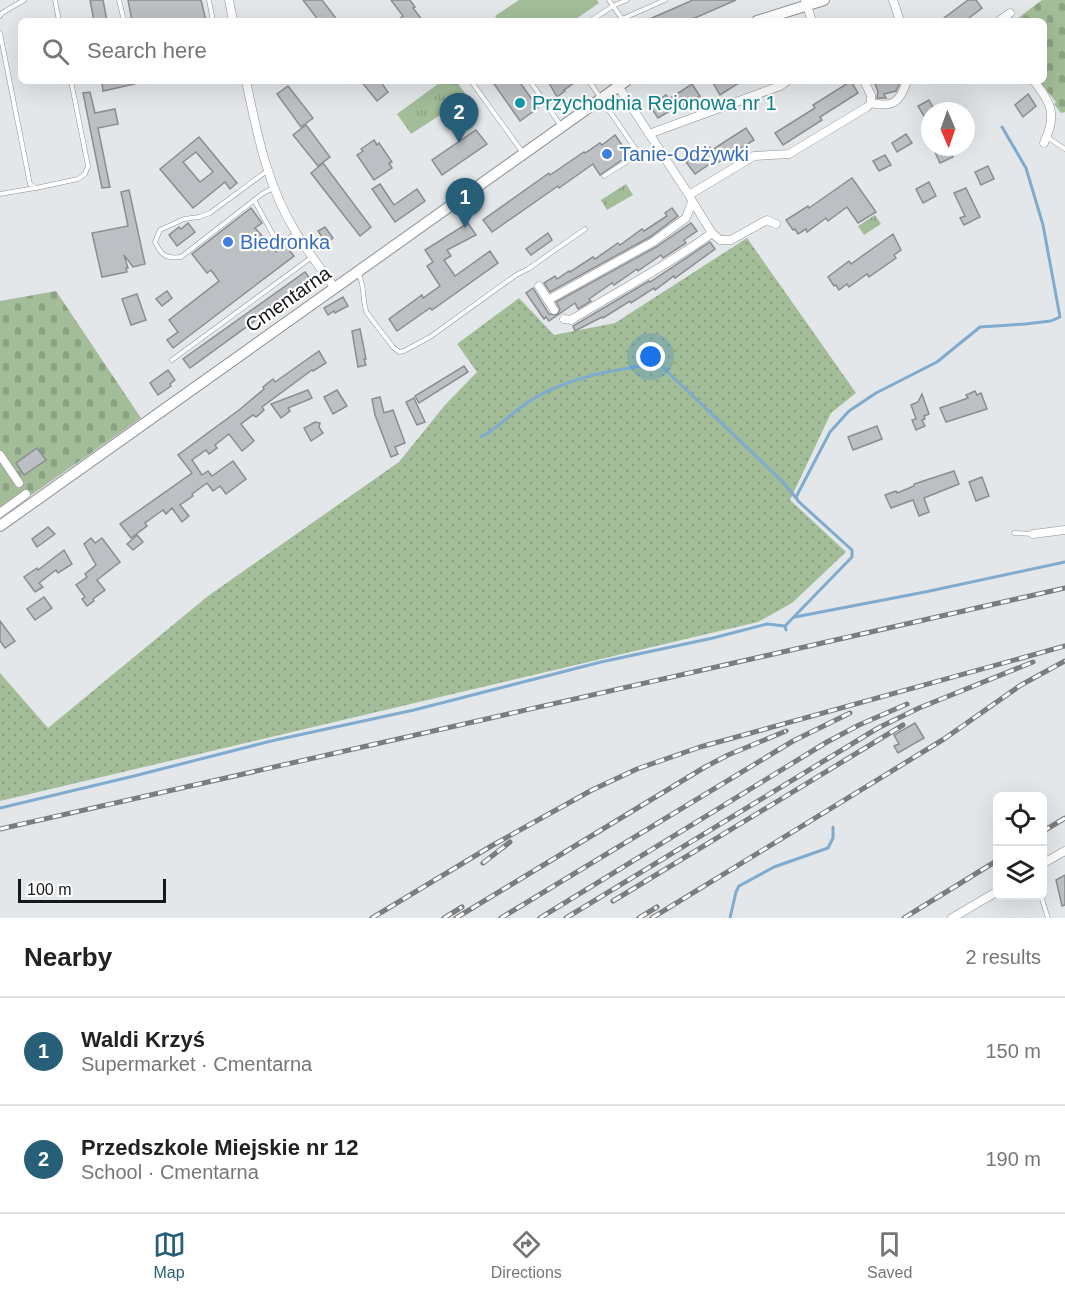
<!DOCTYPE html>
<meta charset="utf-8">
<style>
body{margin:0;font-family:Arial,sans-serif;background:#f2f2f2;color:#222}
.controls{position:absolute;right:18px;bottom:18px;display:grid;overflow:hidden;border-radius:9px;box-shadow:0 6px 24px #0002}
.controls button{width:54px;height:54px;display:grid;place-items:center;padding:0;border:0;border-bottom:2px solid #e0e0e0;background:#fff;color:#222;font:30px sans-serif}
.compass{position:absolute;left:921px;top:102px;width:54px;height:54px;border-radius:50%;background:#fff;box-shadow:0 6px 24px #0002;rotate:178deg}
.scale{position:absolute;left:18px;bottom:15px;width:148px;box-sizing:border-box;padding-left:6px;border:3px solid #161819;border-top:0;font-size:16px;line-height:21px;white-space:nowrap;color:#161819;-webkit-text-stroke:4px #fff;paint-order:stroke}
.you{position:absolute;left:651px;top:357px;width:21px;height:21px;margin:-15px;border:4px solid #fff;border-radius:50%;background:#1a73e8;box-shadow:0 0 0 9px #1a73e833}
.badge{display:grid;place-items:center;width:39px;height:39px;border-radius:50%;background:#275f79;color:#fff;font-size:20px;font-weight:700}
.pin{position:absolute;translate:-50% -50px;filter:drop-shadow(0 2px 3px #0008)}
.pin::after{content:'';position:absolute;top:32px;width:21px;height:18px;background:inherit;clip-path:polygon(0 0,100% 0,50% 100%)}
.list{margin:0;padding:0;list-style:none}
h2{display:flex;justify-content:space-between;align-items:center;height:78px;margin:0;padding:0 24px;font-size:26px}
h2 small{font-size:20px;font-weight:400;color:#767676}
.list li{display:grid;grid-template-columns:39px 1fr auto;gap:18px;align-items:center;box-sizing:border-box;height:108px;padding:0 24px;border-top:2px solid #e0e0e0}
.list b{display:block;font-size:22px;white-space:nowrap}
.list p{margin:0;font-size:20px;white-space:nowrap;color:#767676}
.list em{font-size:20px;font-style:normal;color:#767676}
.icon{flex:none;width:33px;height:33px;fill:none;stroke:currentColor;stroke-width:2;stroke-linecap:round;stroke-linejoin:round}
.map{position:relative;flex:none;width:1065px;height:918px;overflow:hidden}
.search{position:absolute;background:#fff;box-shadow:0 6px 24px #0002;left:18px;right:18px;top:18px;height:66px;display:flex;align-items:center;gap:15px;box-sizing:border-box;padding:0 21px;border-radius:9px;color:#767676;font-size:22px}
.sheet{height:294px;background:#fff}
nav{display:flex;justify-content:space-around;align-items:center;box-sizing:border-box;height:84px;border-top:2px solid #e0e0e0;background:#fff;font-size:16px;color:#767676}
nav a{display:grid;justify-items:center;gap:3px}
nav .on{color:#275f79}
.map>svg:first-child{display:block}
</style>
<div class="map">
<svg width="1065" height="918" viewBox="0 0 1065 918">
<defs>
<pattern id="grass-dots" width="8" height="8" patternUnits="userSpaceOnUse" patternTransform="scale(1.5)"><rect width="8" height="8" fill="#a2bd98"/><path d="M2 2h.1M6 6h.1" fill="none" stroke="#8ba282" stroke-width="1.8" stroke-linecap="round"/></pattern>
<pattern id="cemetery-stones" width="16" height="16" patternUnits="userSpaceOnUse" patternTransform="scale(1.5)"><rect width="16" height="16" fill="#a2bd98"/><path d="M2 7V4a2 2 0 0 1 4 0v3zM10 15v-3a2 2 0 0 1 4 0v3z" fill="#8ba282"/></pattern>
<pattern id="park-tufts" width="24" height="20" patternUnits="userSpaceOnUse" patternTransform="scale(1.5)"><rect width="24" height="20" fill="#a2bd98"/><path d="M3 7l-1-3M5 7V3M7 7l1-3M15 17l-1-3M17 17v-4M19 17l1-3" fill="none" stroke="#8ba282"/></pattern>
</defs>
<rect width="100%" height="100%" fill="#e3e7ea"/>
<polygon fill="url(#grass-dots)" points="747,238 856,393 831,413 790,500 846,552 792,603 758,622 0,801 0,673 48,728 208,596 399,462 445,405 477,372 457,344 519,298 554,335 615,323"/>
<g fill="url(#cemetery-stones)" fill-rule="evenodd">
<polygon points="1042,0 1065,0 1065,112 1061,113 1054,104 1056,102 1039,81 1044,81 1044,21 1014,21"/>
<path d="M56,291L141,418L0,517V301ZM37,448L45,460L24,475L16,463Z"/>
</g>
<g fill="url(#park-tufts)">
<polygon points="442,81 456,81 468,97 411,134 397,114"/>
<polygon points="626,184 633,195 607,210 601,200"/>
<polygon points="875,215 881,224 864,235 858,226"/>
</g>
<polygon fill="#a2bd98" points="519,0 597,0 599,3 573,21 499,21 495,16"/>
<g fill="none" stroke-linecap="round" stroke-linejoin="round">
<g stroke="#7fabcf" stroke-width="3">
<polyline points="651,356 784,483 796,498"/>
<path d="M481,437C500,427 514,410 533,399C571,376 616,370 658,363"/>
<polyline points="795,617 925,592 1065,562"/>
<polyline points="786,630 785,626 852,557 852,550 798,501 796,497 830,432 849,411 876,393 937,362 980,327 1025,324 1051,321 1060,317 1043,225 1026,168 1002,127"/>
<polyline points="0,808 134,776 271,741 414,710 601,662 713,638 767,624 785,626"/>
<polyline points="730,918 736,892 739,886 774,867 828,848 833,838 833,827"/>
</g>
</g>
<g fill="#bcbfc3" stroke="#8b8e91" stroke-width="1.5" fill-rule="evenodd">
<polygon points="90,0 103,0 107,21 94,21"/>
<polygon points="128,0 201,0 206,21 132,21"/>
<polygon points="303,0 322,0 338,21 319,21"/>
<polygon points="391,0 410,0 415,7 413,8 423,21 396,21 403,16"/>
<polygon points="693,0 736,0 688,21 645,21"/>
<polygon points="968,0 976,0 982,8 965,21 940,21"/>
<polygon points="113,81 135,81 135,84 103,91 102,83"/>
<polygon points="361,81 380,81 388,92 377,101"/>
<polygon points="492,81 519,81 538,108 520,121"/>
<polygon points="548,81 577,81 564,90 565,91 557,97"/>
<polygon points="712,81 742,81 720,95"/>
<polygon points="851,81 858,93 820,117 822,120 783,145 775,133 815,108 813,105"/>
<polygon points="874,81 898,81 899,85 896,91 884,94 886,98 877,98 878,92"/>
<polygon points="692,84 700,96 677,111 675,108 658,118 650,106 666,95 669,99"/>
<polygon points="288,86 313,118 301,127 277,94"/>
<polygon points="90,92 95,113 115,109 118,124 98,128 110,187 102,188 83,93"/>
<polygon points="1028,94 1036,106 1023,117 1015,105"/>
<polygon points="929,100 935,111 930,111 930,126 918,106"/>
<polygon points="306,125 330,157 318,166 293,135"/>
<polygon points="746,128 754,140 719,162 717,159 695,174 686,162 710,147 712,150"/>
<polygon points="476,130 487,144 442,175 432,160"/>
<polygon points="906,134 912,143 897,152 892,143"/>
<polygon points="615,135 629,155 600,175 593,164 559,188 558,186 492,232 483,220 549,173 550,175 584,152 585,153 600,143 602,145"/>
<path d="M199,137L237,183L230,189L225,182L193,208L160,169ZM196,152L213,172L200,182L183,162Z"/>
<polygon points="374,140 377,145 379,143 392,162 389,163 392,168 374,180 357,155 363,151 361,149"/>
<polygon points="940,147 948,147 953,157 940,163 934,150"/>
<polygon points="885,155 891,165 879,171 873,161"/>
<polygon points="323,163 371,227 360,236 311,173"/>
<polygon points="988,166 994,179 981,185 975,172"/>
<polygon points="852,178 876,212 858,223 847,207 828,221 826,218 807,232 806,229 798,234 795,229 793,230 786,220 808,206 809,208"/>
<polygon points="929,182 936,196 923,203 916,189"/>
<polygon points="380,184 394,205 417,189 425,201 395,222 372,189"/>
<polygon points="966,188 980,217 964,225 960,218 965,216 954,193"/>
<polygon points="129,190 145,264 133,267 124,255 128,268 126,268 127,272 102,277 92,233 128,226 121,192"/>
<polygon points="251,208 262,223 255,228 276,252 286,246 294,256 173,348 167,340 178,332 169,320 219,281 211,270 207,273 192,254"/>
<polygon points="672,208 678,216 650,237 550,292 544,283 555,276 557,279 569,271 570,272 593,257 595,259 618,243 620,245 642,229 644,231 667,216 665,213"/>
<polygon points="188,223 195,232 177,246 169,235 179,227 181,229"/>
<polygon points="468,223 476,235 447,250 451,256 444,260 455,276 490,251 498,263 432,310 430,308 397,331 389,319 422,295 423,298 440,286 427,266 433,262 425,250"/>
<polygon points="691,223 697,231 684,240 686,243 663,258 661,255 638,271 637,269 614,285 612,283 589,299 591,301 578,309 575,303 549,321 546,317 544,319 526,293 533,288 549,314 557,315 560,309 556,302 656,247"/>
<polygon points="325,227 333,238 326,243 318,231"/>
<polygon points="548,233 552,240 531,255 526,249"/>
<polygon points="893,234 901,250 894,255 896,258 869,277 867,274 849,287 847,284 839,290 836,285 834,286 828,277 849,261 851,264"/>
<polygon points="710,242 715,249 675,278 674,276 655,290 654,288 631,303 630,301 603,318 602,317 575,331 573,326 649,281 650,282"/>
<polygon points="305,272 311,280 190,368 183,359"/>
<polygon points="167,291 172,298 162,306 156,299"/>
<polygon points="137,294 146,320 131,325 122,299"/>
<polygon points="343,297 348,306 335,313 334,311 328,315 324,308"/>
<polygon points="360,329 366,359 364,359 366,365 358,367 352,331"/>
<polygon points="319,351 326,363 313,371 312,370 262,407 264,410 256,417 253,415 241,424 254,441 242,451 229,434 215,445 217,448 209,454 206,450 192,460 202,475 208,471 212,476 233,461 246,479 226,494 220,486 213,491 207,483 192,494 193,496 180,505 189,516 182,522 172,508 166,514 163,510 145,523 147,526 131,538 120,524 192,473 178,455 239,410 264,389 263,387 273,379 275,382"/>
<polygon points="464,366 468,372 419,403 415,396"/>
<polygon points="168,370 175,380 170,384 171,386 158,395 150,383"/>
<polygon points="308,390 312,398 288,408 290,411 281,418 271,404"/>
<polygon points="337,390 347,406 333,414 324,397"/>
<polygon points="975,391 977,395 981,393 987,409 946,422 940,408 968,398 966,395"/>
<polygon points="922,394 929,414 924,416 925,419 922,420 925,426 916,430 912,420 916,419 911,405 918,402"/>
<polygon points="380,397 384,413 393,410 405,443 395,447 398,454 391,457 375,415 372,399"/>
<polygon points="414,398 425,422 417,425 406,402"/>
<polygon points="315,422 320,423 319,427 323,433 311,441 304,428"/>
<polygon points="877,426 882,439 853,450 848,437"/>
<polygon points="37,448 46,460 24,475 16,463"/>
<polygon points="954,471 959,484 924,498 929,512 919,516 913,500 891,508 885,495 896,491 897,493 914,486 914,484"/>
<polygon points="982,477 989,496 976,501 969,482"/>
<polygon points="48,527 55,534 37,547 32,539"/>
<polygon points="137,535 143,542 133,550 127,544"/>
<polygon points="91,538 95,543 102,538 120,562 97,580 105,590 93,599 94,601 87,606 82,599 85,597 76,585 87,577 85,574 96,565 84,544"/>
<polygon points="64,550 72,564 58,573 56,570 39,583 43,587 35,592 24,577 37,568 38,570"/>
<polygon points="44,597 52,608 35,620 27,609"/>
<polygon points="0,621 15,641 5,648 0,641"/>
<polygon points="915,723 924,738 898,753 894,746 899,744 894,735"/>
<polygon points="1065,875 1065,905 1062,906 1056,880"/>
</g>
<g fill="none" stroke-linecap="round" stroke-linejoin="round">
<g stroke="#8e9195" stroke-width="5">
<g id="lane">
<polyline points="55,0 59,21"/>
<polyline points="119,0 124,21"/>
<polyline points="209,0 213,21"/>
<polyline points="0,16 2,13 24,0"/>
<polyline points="622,19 665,0"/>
<polyline points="623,20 613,6 627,0"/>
<polyline points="590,21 613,6 609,0"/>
<polyline points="0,33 30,184 36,188 78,179 85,174 88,166 71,81"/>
<polyline points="471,81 523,153"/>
<polyline points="530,81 561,126"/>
<polyline points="589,81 639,154 604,176"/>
<polyline points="1047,137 1065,149"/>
<path d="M267,171L210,213L199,217L184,219L160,230L155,242C161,255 166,259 181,257L262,194L273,188"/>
<polyline points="0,194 35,188"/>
<polyline points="254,200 276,240 283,241 296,234"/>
<path d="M358,273C366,286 361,300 367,313L393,347L399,352L404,351L430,337L516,275L528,269L585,229"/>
<polyline points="172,360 312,257"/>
<polyline points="1014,533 1032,534"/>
<polyline points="1041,896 1048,918"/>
</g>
</g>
<g stroke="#8e9195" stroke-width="9">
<g id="street">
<polyline points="229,0 233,21"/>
<polyline points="805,0 812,21"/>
<polyline points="893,0 900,21"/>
<polyline points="999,21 1010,13"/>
<path d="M246,81C257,133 267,185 295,231C307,251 321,269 335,288"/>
<path d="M1034,81C1052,104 1057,115 1044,143"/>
<polyline points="618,86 689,195 754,156 789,154 867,107 871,103 871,95 864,81"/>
<path d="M871,103C893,108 900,102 907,81"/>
<polyline points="649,134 780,86 787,81"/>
<polyline points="691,199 712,233 720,240 731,240 767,220 776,224"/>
<polyline points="539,286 548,300 653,242 686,218 692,202"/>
<polyline points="548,300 554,310"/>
<path d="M564,319L571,320C618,291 667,266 712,233"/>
<polyline points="0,455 19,483"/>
<polyline points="0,513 26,494"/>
<polyline points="1033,534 1065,530"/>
<polyline points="1042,864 1065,851"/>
<polyline points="952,918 998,891"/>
</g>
</g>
<g stroke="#8e9195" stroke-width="12">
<g id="secondary">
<polyline points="757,21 824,0"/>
<polyline points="0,526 626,81"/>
</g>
</g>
<use href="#lane" stroke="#fff" stroke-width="4"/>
<use href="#street" stroke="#fff" stroke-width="8"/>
<use href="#secondary" stroke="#fff" stroke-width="10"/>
<g stroke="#7a7d7f" stroke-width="5">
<g id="rail">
<polyline points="0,829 1065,588"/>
<polyline points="1042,832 1065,818"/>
<polyline points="483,863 510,842"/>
<polyline points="613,901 903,725"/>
<polyline points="372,918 493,845 592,790 637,769 700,747 1065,646"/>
<polyline points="444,918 462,907"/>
<polyline points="456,918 705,767 728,755 786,731"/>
<polyline points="501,918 793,741 850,713"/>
<polyline points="540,918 827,742 859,725 907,704"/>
<polyline points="566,918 878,728 919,708 1033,662"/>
<polyline points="639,918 657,907"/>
<polyline points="652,918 944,739 1021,685 1065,661"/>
<polyline points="904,918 998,860"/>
</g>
</g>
<use href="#rail" stroke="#fff" stroke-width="3" stroke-dasharray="9" stroke-linecap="butt"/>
</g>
<circle fill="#0f9aa8" stroke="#fff" stroke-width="2" cx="520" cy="103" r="6"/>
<g fill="#3f7fe0" stroke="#fff" stroke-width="2">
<circle cx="607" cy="154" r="6"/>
<circle cx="228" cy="242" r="6"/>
</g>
<g text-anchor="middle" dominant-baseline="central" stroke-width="4.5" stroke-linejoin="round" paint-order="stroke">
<g font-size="20" fill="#0d838f" stroke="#fff" text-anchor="start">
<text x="532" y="103">Przychodnia Rejonowa nr 1</text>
</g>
<g font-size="20" fill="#366cbe" stroke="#fff" text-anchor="start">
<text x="619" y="154">Tanie-Odżywki</text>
<text x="240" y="242">Biedronka</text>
</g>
<g font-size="20" fill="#161819" stroke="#fff">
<text transform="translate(288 299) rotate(-35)">Cmentarna</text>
</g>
</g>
</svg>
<div class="controls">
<button><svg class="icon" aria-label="locate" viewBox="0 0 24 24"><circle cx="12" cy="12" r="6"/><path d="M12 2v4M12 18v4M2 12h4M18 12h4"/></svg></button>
<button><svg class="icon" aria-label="layers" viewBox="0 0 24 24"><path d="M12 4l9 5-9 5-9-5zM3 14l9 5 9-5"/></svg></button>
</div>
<svg class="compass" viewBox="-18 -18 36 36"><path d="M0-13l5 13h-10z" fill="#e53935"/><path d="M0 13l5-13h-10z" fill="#767676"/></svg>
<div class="scale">100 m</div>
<div class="you"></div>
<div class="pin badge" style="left:465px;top:228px">1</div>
<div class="pin badge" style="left:459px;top:143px">2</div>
<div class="search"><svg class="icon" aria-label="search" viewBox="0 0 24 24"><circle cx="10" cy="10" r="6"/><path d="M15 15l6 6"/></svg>Search here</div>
</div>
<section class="sheet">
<h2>Nearby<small>2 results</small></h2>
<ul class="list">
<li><span class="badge">1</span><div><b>Waldi Krzyś</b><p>Supermarket · Cmentarna</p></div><em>150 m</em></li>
<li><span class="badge">2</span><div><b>Przedszkole Miejskie nr 12</b><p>School · Cmentarna</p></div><em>190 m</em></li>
</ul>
</section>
<nav>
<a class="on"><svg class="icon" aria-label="map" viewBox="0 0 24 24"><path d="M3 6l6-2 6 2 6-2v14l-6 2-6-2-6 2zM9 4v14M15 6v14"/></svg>Map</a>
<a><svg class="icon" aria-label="directions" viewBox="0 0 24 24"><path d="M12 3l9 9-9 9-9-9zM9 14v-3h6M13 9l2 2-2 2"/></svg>Directions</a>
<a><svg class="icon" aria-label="saved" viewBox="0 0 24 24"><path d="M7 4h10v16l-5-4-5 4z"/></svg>Saved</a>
</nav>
